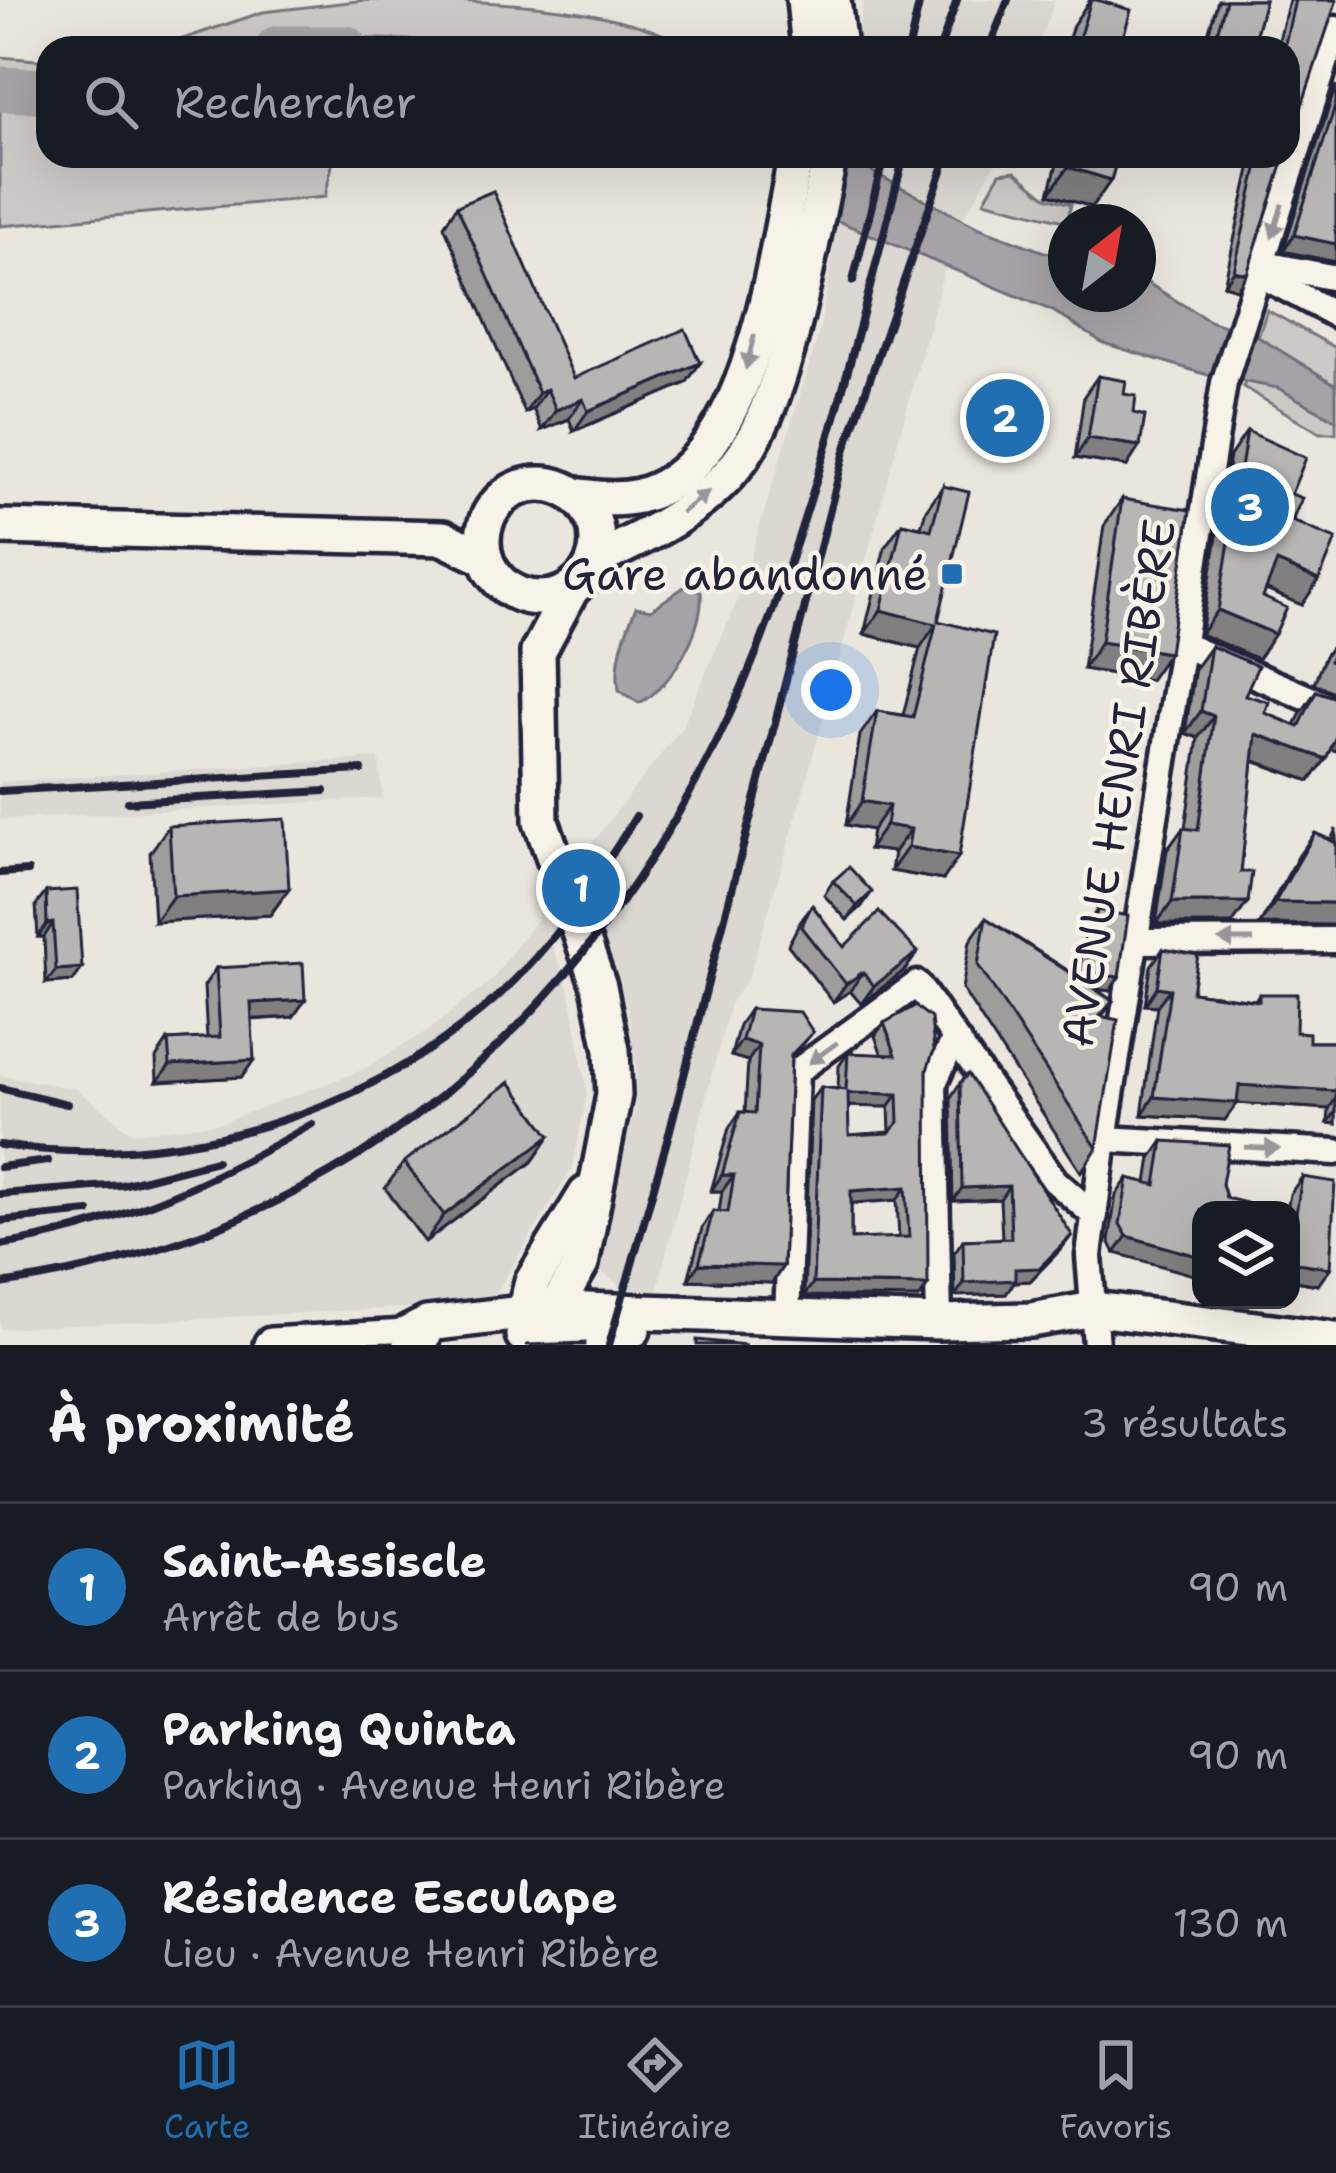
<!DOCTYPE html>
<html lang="fr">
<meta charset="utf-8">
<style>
body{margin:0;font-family:"Shantell Sans",sans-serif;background:#20242c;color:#f1f3f6}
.controls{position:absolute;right:36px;bottom:36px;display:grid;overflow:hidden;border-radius:24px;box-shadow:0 12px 48px #0002}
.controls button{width:108px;height:108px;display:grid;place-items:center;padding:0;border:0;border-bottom:3px solid #363941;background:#171b24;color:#f1f3f6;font:60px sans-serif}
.compass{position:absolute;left:1048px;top:204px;width:108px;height:108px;border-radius:50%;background:#171b24;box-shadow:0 12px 48px #0002;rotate:31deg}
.you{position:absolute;left:831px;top:690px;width:42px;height:42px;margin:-30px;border:9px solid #fff;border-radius:50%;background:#1a73e8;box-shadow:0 0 0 18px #1a73e833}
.badge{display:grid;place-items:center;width:78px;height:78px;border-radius:50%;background:#1f6fb2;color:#fff;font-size:39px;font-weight:700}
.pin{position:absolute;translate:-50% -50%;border:6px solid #fff;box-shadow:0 3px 12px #0006}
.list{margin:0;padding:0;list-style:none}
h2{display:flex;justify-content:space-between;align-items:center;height:156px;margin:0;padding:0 48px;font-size:51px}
h2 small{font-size:39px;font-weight:400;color:#9ea1a6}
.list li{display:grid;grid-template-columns:78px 1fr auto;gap:36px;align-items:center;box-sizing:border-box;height:168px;padding:0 48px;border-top:3px solid #363941}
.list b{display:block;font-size:45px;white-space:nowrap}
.list p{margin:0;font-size:39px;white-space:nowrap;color:#9ea1a6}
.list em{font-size:39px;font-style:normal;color:#9ea1a6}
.icon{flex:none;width:66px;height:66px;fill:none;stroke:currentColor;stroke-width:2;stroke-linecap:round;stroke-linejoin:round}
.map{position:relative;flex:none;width:1336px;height:1345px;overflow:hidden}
.search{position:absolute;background:#171b24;box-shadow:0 12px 48px #0002;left:36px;right:36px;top:36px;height:132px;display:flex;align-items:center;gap:30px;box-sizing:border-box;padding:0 42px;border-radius:36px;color:#9ea1a6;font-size:45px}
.sheet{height:660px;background:#171b24}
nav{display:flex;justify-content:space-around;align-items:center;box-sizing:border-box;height:168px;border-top:3px solid #363941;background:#171b24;font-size:33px;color:#9ea1a6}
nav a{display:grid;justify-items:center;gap:6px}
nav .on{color:#1f6fb2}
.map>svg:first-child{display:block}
</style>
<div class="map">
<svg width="1336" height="1345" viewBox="0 0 1336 1345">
<rect width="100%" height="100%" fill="#eae6de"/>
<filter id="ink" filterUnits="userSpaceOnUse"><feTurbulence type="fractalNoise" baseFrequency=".00833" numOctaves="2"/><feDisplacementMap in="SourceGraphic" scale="24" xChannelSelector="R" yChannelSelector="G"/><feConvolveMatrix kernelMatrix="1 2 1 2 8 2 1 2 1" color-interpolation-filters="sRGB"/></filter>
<g filter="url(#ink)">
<g fill="#dbd8d2">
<polygon points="864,0 1055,0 1037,48 855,48"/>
<polygon points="999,156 963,220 845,157 845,156"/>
<polygon points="838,220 946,264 796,818 749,977 730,1004 655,1297 618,1285 596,1267 605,1235 601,1224 636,1108 636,1062 628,1010 575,865 682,727 737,601 820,329"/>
<polygon points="379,758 383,798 0,820 0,782"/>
<polygon points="540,914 570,993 587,1093 573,1167 495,1295 477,1304 0,1329 0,1075 76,1089 132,1133 220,1123 360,1071 427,1031 491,981"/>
</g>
<g fill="#cdc9c6" stroke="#787680" stroke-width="3">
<path d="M366,0C461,0 613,0 689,48L304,37L308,48H156L263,12Z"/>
<polygon points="0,57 48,61 48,156 334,156 325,197 0,226"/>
<polygon points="1015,171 1046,197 1071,204 1067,222 984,201 1000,173"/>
<polygon points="1267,310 1336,348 1336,385 1258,337"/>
<polygon points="1246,380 1278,388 1336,420 1336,433 1320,433 1243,387"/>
</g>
<g fill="#a6a3a6" stroke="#716f7b" stroke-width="3">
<polygon points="794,156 842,156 977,227 1044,252 1066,254 1066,294 1138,294 1138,277 1209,321 1258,337 1336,385 1336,420 1278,388 1208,375 1103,343 1053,311 790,201"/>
<path d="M687,585L701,592C705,628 671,688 639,703L619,690C614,661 625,633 636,607L651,610Z"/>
</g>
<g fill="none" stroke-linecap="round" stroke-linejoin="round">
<g stroke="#a6a3a6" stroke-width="45">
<polyline points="278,48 346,48"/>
<polyline points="0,89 48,91"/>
</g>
<g stroke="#22223b" stroke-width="33">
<g id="street">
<polyline points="1264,264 1336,278"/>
<polyline points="1261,275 1336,315"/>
<polyline points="1181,644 1336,710"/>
<polyline points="1136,941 1336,940"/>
<polyline points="1104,1139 1336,1152"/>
<polyline points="787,1320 796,1072 917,984 1055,1181 1095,1216"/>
<polyline points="939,1322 934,1083 954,1040"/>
<polyline points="1096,1345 1089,1256 1104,1139 1224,383 1336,29"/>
</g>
</g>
<g stroke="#22223b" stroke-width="42">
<g id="secondary">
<polyline points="804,0 809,48"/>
<polyline points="833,0 839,48"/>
<circle cx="540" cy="541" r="57"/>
<path d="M574,495C596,498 618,501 639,496C755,466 774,254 796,156"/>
<polyline points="0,527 443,538 485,558"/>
<path d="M594,560C648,536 709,506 743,456C791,385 810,242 830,156"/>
<polyline points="524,1314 532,1282 586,1194"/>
<polyline points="548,1321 581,1264 614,1095 612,1050 599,986 541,821 538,652 571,590"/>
<polyline points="523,1335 633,1330"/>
<polyline points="401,1337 427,1324 557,1309 939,1322 1031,1320 1094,1309 1336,1339"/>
<polyline points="271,1345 423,1336"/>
</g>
</g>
<use href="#street" stroke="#f7f3e8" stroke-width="24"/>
<use href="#secondary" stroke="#f7f3e8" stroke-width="33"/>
<g stroke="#22223b" stroke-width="8">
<polyline points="909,48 920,0"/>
<polyline points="940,48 957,0"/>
<polyline points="989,48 1008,0"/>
<polyline points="853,281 884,156"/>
<polyline points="0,791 362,770"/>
<polyline points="128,802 325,791"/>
<polyline points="0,873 28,871"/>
<polyline points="0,1088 67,1104"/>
<path d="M0,1145C178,1170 361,1118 496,998C553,946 596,881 636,816"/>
<polyline points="0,1167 48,1161"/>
<polyline points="0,1194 122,1185 216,1161"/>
<polyline points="0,1221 89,1212"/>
<path d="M0,1245C114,1228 213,1181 312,1124"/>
<path d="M0,1284C372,1234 625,983 760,644C822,486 861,320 904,156"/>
<polyline points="609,1345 670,1130 845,451 947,156"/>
</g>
</g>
<g fill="#9e9d9c" stroke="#22223b" stroke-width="3" fill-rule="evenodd">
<polygon points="1090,0 1120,48 1066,48 1073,25"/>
<polygon points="1218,0 1265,0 1252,48 1204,48"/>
<polygon points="1289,0 1336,0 1331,15 1288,48 1277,48"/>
<polygon points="1336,85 1336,262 1283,251"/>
<polygon points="1059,156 1118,156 1111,180 1092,207 1049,194"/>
<polygon points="1253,156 1285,156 1237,289 1224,285"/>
<polygon points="457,206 574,378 700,363 686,383 574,431 569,419 542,430 533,409 525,413 444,226"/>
<polygon points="1098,376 1124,394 1134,413 1127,466 1075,458 1084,396"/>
<polygon points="1247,431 1291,494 1302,605 1266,590 1263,597 1258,659 1201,634 1230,456"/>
<polygon points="943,486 938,621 943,880 891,871 894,852 869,849 872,830 846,825 860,735 877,711 903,715 920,648 864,634 885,547 902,523 921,527 926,510"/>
<polygon points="1122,499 1150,680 1083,669 1104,526"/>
<polygon points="1336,641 1336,693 1314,683 1325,656"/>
<polygon points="1211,646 1245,695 1265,713 1295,725 1301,713 1316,691 1336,698 1336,751 1330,749 1310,781 1253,761 1232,924 1156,924 1167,850 1183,828 1185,828 1198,738 1185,733 1195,668"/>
<polygon points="169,826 289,889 270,915 154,922 150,853"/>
<polygon points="1336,829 1336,925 1260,924 1299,855 1315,833 1331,840"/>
<polygon points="833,881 862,906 847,920 824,895"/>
<polygon points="46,892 82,968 73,981 46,983 44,937 38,937 36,905"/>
<polygon points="812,905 844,947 918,952 905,970 861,1004 850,991 833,1002 788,945 799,924"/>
<polygon points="1097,910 1110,991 1096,989 1113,1001 1102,1016 1097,1148 1081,1172 962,989 970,941 986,918 1078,977 1087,924"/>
<polygon points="1163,949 1192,992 1255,1000 1259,994 1296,1032 1309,1042 1336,1042 1336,1124 1328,1123 1329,1109 1237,1103 1225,1120 1142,1115 1157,1006 1145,1005 1151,966"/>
<polygon points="216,968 305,1000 293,1017 252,1020 242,1077 157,1082 156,1058 168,1040 207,1038 204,986"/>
<polygon points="750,1009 813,1032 791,1059 783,1266 772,1283 688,1280 702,1228 713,1211 719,1212 722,1191 711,1191 729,1128 740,1112 745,1112 748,1061 731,1056 739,1025"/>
<path d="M884,1023L927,1070L919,1298L804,1296L811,1100L821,1087L838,1089L839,1066L848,1053L882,1055L875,1036ZM848,1106L889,1107L890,1132L849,1135ZM897,1200L899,1238L851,1239V1204Z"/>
<polygon points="960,1083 1062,1248 1030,1281 1014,1282 1006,1294 955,1296 954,1253 963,1240 1002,1239 1000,1199 953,1201 951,1097"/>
<polygon points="550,1136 532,1162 425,1242 385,1188 404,1162"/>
<polygon points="1163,1141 1222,1184 1226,1198 1115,1253 1109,1241 1116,1195 1128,1178 1147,1183 1151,1158"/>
<polygon points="1302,1177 1330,1268 1318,1285 1291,1280 1291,1210 1287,1210 1290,1194"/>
</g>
<g fill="#817f7f" stroke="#22223b" stroke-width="3">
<polygon points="1068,167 1111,180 1092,207 1049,194"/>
<polygon points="1294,235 1336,244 1336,262 1283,251"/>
<polygon points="1234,271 1247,274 1237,289 1224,285"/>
<polygon points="700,363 686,383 574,431 588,411"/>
<polygon points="547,389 533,409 525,413 539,393"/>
<polygon points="583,399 569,419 542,430 556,410"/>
<polygon points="1088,438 1140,446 1127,466 1075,458"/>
<polygon points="1277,562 1319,580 1302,605 1260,587"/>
<polygon points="881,610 936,624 920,648 864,634"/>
<polygon points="1218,610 1275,634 1258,659 1201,634"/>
<polygon points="1101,642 1169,653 1150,680 1083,669"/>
<polygon points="1201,711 1214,716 1198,738 1185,733"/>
<polygon points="1256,734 1326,759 1310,781 1241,756"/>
<polygon points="862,801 889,806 872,830 846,825"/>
<polygon points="886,825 911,829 894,852 869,849"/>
<polygon points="908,847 959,856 943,880 891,871"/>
<polygon points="289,889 270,915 154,922 173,896"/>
<polygon points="872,892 862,906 847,920 857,906"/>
<polygon points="1172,902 1248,902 1232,924 1156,924"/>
<polygon points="1275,902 1336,903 1336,925 1260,924"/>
<polygon points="53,923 44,937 38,937 47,924"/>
<polygon points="918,952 905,970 861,1004 874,986"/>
<polygon points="82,968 73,981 46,983 56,970"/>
<polygon points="863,972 850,991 833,1002 846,984"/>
<polygon points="1086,973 1119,977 1110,991 1076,986"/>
<polygon points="1157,987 1170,989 1157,1006 1145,1005"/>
<polygon points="305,1000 293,1017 239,1020 251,1003"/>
<polygon points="742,1040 759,1045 748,1061 731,1056"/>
<polygon points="254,1060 242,1077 157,1082 170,1065"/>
<polygon points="1239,1085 1336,1091 1336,1098 1329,1109 1237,1103 1225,1120 1142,1115 1154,1097"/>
<polygon points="848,1093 898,1094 889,1107 839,1106"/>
<polygon points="1336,1111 1336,1124 1328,1123"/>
<polygon points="550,1136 532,1162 425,1242 444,1215"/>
<polygon points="722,1175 734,1175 722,1191 711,1191"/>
<polygon points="1009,1186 1000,1199 953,1201 962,1188"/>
<polygon points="906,1187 897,1200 841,1204 851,1191"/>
<polygon points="1072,1235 1062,1248 1030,1281 1014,1282 1006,1294 955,1296 964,1283 1015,1269"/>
<polygon points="1127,1236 1201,1257 1201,1277 1115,1253"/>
<polygon points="1291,1262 1330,1268 1318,1285 1291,1280"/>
<polygon points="699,1264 783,1266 772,1283 688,1280"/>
<polygon points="813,1283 928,1285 919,1298 804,1296"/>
</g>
<g fill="#b8b6b5" stroke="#22223b" stroke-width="3" fill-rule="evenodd">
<polygon points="1091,0 1097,0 1131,10 1120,48 1076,48"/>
<polygon points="1226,0 1265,0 1252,48 1213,48"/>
<polygon points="1295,0 1336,0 1336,2 1288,148 1288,48 1284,48"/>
<polygon points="1336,103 1336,244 1294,235"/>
<polygon points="1071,156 1118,156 1111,180 1068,167"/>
<polygon points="1260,156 1285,156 1247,274 1234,271"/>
<polygon points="493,191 574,378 685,329 700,363 588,411 583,399 556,410 547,389 539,393 457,206"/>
<polygon points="1098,376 1126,381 1124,394 1136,396 1134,413 1145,416 1140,446 1088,438"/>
<polygon points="1247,431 1306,458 1291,494 1302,498 1292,521 1336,539 1319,580 1277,562 1263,597 1287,608 1275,634 1218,610"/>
<polygon points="943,486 969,492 938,621 994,635 959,856 908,847 911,829 886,825 889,806 862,801 877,711 913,717 936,624 881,610 902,523 931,530"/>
<polygon points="1122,499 1190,510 1169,653 1101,642"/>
<polygon points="1211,646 1258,666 1245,695 1269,702 1265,713 1299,727 1316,691 1336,698 1336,736 1326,759 1256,734 1241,872 1252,872 1248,902 1172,902 1183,828 1198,830 1214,716 1201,711"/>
<polygon points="1336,646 1336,664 1330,661"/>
<polygon points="285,819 289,889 173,896 169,826"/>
<polygon points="1315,833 1334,842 1336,838 1336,903 1275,902"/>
<polygon points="849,867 872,892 857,906 833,881"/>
<polygon points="77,890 82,968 56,970 53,923 47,924 46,892"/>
<polygon points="812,905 844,947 879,912 918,952 874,986 863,972 846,984 801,927"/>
<polygon points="1097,910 1128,916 1119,977 1086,973"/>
<polygon points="986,918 1113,1001 1100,1016 1118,1020 1097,1148 978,965"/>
<polygon points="1163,949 1198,955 1192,992 1259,1001 1259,994 1297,994 1296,1032 1309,1033 1309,1042 1336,1042 1336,1091 1239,1085 1237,1103 1154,1097 1170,989 1157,987"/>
<polygon points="303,963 305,1000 251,1003 254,1060 170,1065 168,1040 220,1037 216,968"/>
<path d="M915,1006L931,1018L934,1050L927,1070L928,1285L813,1283L821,1087L846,1090L848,1053L896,1055L884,1023ZM848,1093L898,1094L899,1122L889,1133L849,1135ZM906,1187L909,1237L851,1239V1191Z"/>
<polygon points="750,1009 800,1012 813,1032 791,1055 783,1266 699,1264 713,1211 728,1212 734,1175 722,1175 740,1112 755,1113 759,1045 742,1040"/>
<polygon points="968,1074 1072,1235 1039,1268 1015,1269 1015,1280 964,1283 963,1240 1011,1238 1009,1186 962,1188 960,1083"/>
<polygon points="510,1082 550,1136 444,1215 404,1162"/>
<polygon points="1163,1141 1229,1145 1222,1184 1226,1198 1246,1203 1245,1210 1201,1210 1201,1257 1127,1236 1120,1224 1128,1178 1156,1185"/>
<polygon points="1302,1177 1335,1182 1330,1268 1291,1262 1291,1220 1295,1220"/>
<polygon points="697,1340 746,1345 697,1345"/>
<polygon points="392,1343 392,1345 327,1345"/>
<polygon points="585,1343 585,1345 526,1345"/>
</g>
<defs><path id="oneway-solid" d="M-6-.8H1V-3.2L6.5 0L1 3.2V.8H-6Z" transform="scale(3)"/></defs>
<g fill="#97959a">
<use href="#oneway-solid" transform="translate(1277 221) rotate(107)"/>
<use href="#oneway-solid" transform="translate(750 352) rotate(104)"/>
<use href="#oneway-solid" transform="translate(695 502) rotate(-38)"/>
<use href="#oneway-solid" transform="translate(1236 940) rotate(180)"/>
<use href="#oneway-solid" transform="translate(823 1053) rotate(144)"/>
<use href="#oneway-solid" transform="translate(1262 1148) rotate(3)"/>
</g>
</g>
<rect fill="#1f6fb2" stroke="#f7f3e8" stroke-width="4.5" x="940" y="562" width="24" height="24" rx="6"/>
<g text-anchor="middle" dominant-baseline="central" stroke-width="9" stroke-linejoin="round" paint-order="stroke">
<g font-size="45" fill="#22223b" stroke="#f7f3e8" text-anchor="end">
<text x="928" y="574">Gare abandonné</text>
</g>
<g font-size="45" fill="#22223b" stroke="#f7f3e8">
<text transform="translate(1118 783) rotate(-81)">AVENUE HENRI RIBÈRE</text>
</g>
</g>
</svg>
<div class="controls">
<button><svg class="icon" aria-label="layers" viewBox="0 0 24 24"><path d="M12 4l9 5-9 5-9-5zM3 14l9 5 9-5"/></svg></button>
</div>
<svg class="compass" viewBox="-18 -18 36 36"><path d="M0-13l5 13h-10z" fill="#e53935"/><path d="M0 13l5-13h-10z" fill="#9ea1a6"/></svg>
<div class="you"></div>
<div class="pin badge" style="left:581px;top:888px">1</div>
<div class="pin badge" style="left:1005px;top:418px">2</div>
<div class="pin badge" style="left:1250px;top:507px">3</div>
<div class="search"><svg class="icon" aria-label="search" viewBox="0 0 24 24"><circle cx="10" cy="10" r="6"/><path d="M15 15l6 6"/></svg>Rechercher</div>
</div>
<section class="sheet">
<h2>À proximité<small>3 résultats</small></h2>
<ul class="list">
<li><span class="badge">1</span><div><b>Saint-Assiscle</b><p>Arrêt de bus</p></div><em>90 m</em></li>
<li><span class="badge">2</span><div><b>Parking Quinta</b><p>Parking · Avenue Henri Ribère</p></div><em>90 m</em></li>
<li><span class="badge">3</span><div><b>Résidence Esculape</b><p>Lieu · Avenue Henri Ribère</p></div><em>130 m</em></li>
</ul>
</section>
<nav>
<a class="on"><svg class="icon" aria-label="map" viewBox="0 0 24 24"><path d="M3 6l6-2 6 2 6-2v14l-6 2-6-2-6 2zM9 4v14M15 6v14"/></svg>Carte</a>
<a><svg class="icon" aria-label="directions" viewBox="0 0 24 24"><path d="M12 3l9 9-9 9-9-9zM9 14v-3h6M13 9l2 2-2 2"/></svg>Itinéraire</a>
<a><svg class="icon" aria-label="saved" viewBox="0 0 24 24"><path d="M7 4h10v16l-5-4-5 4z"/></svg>Favoris</a>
</nav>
